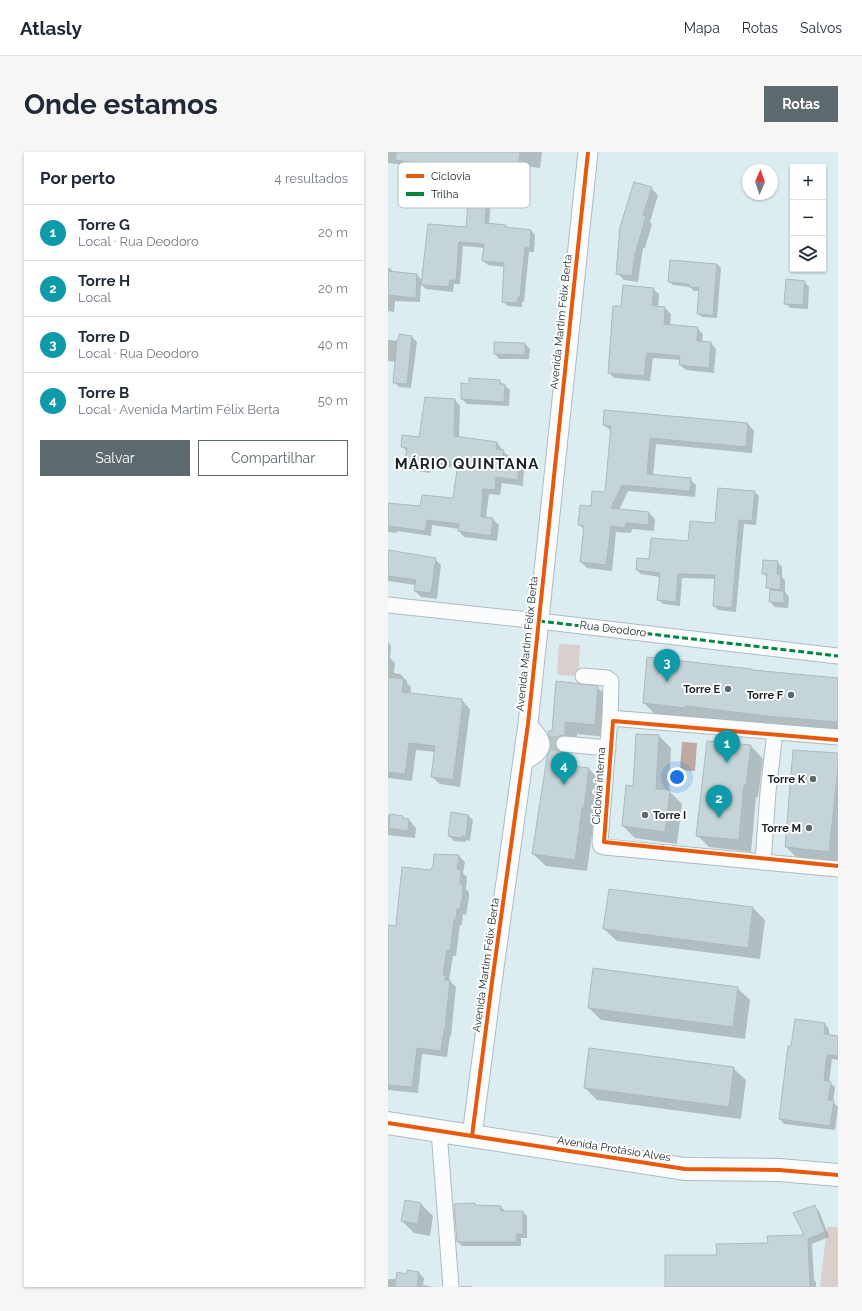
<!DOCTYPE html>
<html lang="pt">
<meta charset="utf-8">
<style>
body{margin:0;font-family:Raleway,sans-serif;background:#f6f6f7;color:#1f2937}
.controls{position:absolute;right:12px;top:12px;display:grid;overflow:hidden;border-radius:0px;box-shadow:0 1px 3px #0004}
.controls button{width:36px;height:36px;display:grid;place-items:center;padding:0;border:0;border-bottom:1px solid #e0e1e3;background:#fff;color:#1f2937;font:20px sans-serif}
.compass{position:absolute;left:354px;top:12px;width:36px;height:36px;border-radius:50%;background:#fff;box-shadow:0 1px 3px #0004;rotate:2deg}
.you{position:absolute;left:289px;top:625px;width:14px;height:14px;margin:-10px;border:3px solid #fff;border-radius:50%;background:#1a73e8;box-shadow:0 0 0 6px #1a73e833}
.badge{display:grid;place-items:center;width:26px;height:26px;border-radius:50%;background:#5c6a6e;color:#fff;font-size:13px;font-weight:700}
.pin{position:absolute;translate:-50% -33px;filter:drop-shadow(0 1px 2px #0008)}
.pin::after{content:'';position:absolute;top:21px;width:14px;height:12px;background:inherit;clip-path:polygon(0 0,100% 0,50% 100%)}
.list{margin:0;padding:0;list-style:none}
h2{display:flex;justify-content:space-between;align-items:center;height:52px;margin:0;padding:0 16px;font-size:17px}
h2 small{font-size:13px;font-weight:400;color:#747a83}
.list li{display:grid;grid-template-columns:26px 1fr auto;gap:12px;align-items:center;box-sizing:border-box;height:56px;padding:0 16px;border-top:1px solid #e0e1e3}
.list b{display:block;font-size:15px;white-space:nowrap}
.list p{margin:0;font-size:13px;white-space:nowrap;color:#747a83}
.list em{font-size:13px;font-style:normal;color:#747a83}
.actions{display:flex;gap:8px;padding:12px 16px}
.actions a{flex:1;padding:9px 0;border:1px solid #5c6a6e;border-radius:0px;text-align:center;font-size:14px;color:#5c6a6e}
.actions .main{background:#5c6a6e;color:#fff}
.icon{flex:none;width:22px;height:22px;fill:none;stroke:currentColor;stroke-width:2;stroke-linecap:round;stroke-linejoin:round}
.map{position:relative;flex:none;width:450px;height:1135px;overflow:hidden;border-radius:0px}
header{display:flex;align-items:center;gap:24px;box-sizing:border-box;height:56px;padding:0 20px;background:#fff;border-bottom:1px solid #e0e1e3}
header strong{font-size:19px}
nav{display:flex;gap:22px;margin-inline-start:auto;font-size:14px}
.intro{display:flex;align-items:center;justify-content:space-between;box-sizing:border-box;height:96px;padding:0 24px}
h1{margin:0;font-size:28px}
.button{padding:10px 18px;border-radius:0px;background:#5c6a6e;color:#fff;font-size:14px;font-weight:700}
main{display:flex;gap:24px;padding:0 24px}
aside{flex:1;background:#fff;border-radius:0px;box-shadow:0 1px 3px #0004}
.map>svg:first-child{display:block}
</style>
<header>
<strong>Atlasly</strong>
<nav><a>Mapa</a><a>Rotas</a><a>Salvos</a></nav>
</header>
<div class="intro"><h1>Onde estamos</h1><a class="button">Rotas</a></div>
<main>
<aside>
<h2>Por perto<small>4 resultados</small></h2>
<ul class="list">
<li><span class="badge" style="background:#0f9aa8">1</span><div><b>Torre G</b><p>Local · Rua Deodoro</p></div><em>20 m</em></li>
<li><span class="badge" style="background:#0f9aa8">2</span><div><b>Torre H</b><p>Local</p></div><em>20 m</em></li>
<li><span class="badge" style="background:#0f9aa8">3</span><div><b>Torre D</b><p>Local · Rua Deodoro</p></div><em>40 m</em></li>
<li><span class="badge" style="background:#0f9aa8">4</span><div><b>Torre B</b><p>Local · Avenida Martim Félix Berta</p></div><em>50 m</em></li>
</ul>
<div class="actions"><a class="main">Salvar</a><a>Compartilhar</a></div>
</aside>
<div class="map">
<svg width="450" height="1135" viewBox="0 0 450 1135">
<rect width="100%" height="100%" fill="#dcedf2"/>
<g fill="#d9d0cd">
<polygon points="171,492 192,493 190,524 169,523"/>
<polygon points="439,1075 450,1075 450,1135 432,1135"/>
</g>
<polygon fill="#bfaaa1" points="294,590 309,591 307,619 292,618"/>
<g fill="#0003">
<polygon points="0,0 154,0 152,16 135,14 132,51 103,48 101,73 117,74 120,76 143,78 147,83 146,100 141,100 136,150 134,150 134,155 120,154 115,150 117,115 100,113 95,109 97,96 75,94 72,132 66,132 65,140 38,137 33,132 32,150 7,149 6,160 0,159 0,116 2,116 6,121 29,123 34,128 79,76 82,46 53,43 48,39 51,17 0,11"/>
<polygon points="263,36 270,43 262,70 264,72 257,96 255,96 250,130 236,128 229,121"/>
<polygon points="329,112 333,116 329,166 314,165 310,161 312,139 306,139 302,135 285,133 281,129"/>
<polygon points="416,130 421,135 420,157 402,156 397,151"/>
<polygon points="265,137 271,142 270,156 277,156 283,162 282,174 309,176 315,182 314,190 323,191 328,197 326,221 298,218 292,213 292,208 265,206 262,229 226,226 221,220 234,155"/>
<polygon points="24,185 29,190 23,236 11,235 6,230 8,210 0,209 0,188 11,189"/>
<polygon points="137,192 142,197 141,207 111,207 107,202"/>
<polygon points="111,229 122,238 121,254 79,252 74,247 82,233"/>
<polygon points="67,248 72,254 71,286 109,291 114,297 114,299 121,304 120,311 131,312 136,318 135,334 114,331 112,343 101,342 98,366 105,367 111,373 109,389 76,385 71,379 71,377 44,373 43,384 9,379 9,381 0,380 0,352 33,355 66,347 70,316 44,312 42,321 23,318 17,312 19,300 14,294 32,286"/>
<polygon points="360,272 366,279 364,301 268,292 265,324 302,327 308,333 307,345 240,339 231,358 261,361 267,367 266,379 244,377 243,381 228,380 224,419 199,416 193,410 197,378 191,373 204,355 218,341 223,279 216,273"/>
<polygon points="366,340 371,344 368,373 356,372 348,460 330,458 326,454 328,427 294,426 292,454 275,452 270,447 272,425 253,422 249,418 262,409 301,390 328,372"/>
<polygon points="0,402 47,407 53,413 49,447 33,445 27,439 28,433 0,429"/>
<polygon points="389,410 394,415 394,425 397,428 397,440 401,445 400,456 387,455 382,450 383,439 379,435 380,426 376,422"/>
<polygon points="0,490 3,494 2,506 7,511 6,521 12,522 19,529 19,531 23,535 22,542 74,548 81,556 82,558 72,635 52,632 44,625 47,600 28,598 24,629 0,626"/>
<polygon points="364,518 365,519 450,527 450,581 268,563 256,551"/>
<polygon points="209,535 222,548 219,585 189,582 189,595 180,600 179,604 188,616 201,617 213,629 208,668 206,667 199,719 158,714 145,702 164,597 165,580"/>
<polygon points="271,584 283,596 281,639 294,652 289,692 247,686 235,674 246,635"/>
<polygon points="320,590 363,594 375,607 370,645 368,645 363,700 321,695 309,683"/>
<polygon points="450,602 450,712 410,707 398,695"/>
<polygon points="64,661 80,663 85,668 82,689 78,688 78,690 66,689 61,684"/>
<polygon points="0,663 15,665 18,668 21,668 28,676 27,686 0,683"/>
<polygon points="71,704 77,710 75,721 79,725 78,737 81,740 81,746 78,763 75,762 74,773 72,773 68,804 65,804 61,828 68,835 63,884 62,884 59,905 34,902 30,941 0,938 0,774 9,775 44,719"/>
<polygon points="222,738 365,756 377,768 372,807 229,789 216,777"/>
<polygon points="349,836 362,848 357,887 213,868 201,856"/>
<polygon points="437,872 441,877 441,883 450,885 450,908 444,907 441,930 447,935 445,950 450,955 447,978 396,972 392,967 404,896"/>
<polygon points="345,916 358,928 353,967 209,948 197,936"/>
<polygon points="33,1052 45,1064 42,1084 26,1081 14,1069"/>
<polygon points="87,1052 89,1054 113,1055 118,1060 135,1060 139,1064 139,1086 133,1086 133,1094 74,1094 70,1090"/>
<polygon points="426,1054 431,1059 441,1085 424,1092 426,1128 428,1130 428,1135 278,1135 330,1104 418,1084"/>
<polygon points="20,1119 31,1121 36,1126 35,1133 46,1135 0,1135 0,1127 9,1127 20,1123"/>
<polygon points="73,1134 83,1134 84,1135 72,1135"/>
</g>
<g fill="#c5d4d8" stroke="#acbabe">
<polygon points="8,0 132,0 127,47 99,44 97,71 118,73 117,75 143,78 142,96 137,95 132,145 130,145 129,151 114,150 116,111 94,109 96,92 71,90 68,128 62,128 61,135 33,133 40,72 78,75 81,42 47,39 50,14 7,8"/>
<polygon points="246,30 264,35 255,63 258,64 247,103 244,124 228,122 232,75"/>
<polygon points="282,108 329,112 325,163 309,162 311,136 301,135 301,132 280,130"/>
<polygon points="0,119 29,122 28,146 0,143"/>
<polygon points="398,127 417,129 415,153 396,152"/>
<polygon points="235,133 266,136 264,153 267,154 277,155 276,172 310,175 309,189 323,190 321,216 291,213 292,204 259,201 256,224 220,221 225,154 233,154"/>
<polygon points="11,182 24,184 19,232 5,231 9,188 10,188"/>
<polygon points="106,190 137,191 137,203 106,202"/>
<polygon points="81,226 112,228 112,232 117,232 116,250 73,247 73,231 81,232"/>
<polygon points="37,245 67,247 66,284 109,290 108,297 116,298 114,309 131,311 130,328 108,325 107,338 95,337 93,365 105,366 103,384 70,379 71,372 39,368 37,379 0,374 0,351 32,354 34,343 65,346 70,311 38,307 37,316 16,313 19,296 13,295 14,283 31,285"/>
<polygon points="216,258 360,271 358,295 262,286 259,322 303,326 302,339 234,333 223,356 261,360 260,373 238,371 237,376 223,374 218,413 192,410 196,374 190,373 192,353 203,354 204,339 217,340 223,274 215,273"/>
<polygon points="330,336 367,339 364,369 351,368 344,456 325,454 327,423 290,422 288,450 269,448 272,421 248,418 249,406 261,407 263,386 300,389 302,369 327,371"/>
<polygon points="0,398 48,406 43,441 26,439 28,428 0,424"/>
<polygon points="375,408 390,409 389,422 393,423 392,438 378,436 379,422 374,422"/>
<polygon points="382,438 396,439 396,451 381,450"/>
<polygon points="259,505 364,517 364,518 450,526 450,570 378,564 298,554 298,556 255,551"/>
<polygon points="0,525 16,527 14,540 74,547 74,550 75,550 65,628 43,625 47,594 21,591 17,622 0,620"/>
<polygon points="168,529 210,534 207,573 177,570 177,583 172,584 168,587 167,591 168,595 171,599 176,601 175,613 201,616 196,656 194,656 187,708 144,702 159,605 163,597 162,588 160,579 164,579"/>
<polygon points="248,582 271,583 268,637 282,638 277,680 234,674 238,633 245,634"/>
<polygon points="319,589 363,593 358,633 356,633 351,688 308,684"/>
<polygon points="405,598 450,601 450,616 441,700 397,695"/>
<polygon points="63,660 80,663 78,685 74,684 73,686 60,684"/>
<polygon points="2,662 15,664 15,666 21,667 20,679 1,676"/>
<polygon points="46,702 71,703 69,717 73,718 72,732 75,733 74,750 73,750 72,757 69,757 68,768 66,768 62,799 59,798 55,823 58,824 57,828 62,828 57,878 56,878 53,899 29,896 24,935 0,933 0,773 8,774 14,715 43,718 44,715 45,715"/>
<polygon points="221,737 365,755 360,796 215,777"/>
<polygon points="205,816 350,835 345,875 200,856"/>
<polygon points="407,867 437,871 436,882 450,884 450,904 439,903 436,928 443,930 440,948 446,949 442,974 391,967 400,894 403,894"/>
<polygon points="201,896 346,915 341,955 196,936"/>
<polygon points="17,1048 33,1051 30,1072 13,1069"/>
<polygon points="87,1051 87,1053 113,1054 113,1059 135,1059 135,1082 129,1082 128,1090 69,1090 66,1052"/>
<polygon points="427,1053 437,1080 420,1087 422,1135 277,1135 277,1103 329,1103 328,1092 380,1091 379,1084 416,1083 405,1061"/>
<polygon points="19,1118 31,1120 29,1135 7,1135 9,1120 19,1122"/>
</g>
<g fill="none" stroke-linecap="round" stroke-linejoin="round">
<polyline stroke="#b5c5c9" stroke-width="15" stroke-dasharray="15 8" stroke-linecap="butt" points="160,591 176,592"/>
<g stroke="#adbbbf" stroke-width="17">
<g id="minor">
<polyline points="0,453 151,469 450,504"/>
<polyline points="195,524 219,526 223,529 222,566"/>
<polyline points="450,585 222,566 212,690 213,694 216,695 450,717"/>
<polyline points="176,592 220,596"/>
<path d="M135,611C159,599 160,590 140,572"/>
<polyline points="375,710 380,640 387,580"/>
<polyline points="51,979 63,1135"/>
</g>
</g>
<g stroke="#adbbbf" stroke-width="21">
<polyline id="tertiary" points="84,984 104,830 140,572 200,0"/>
</g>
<g stroke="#adbbbf" stroke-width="24">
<polyline id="primary" points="0,971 297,1017 391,1018 450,1023"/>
</g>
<use href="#minor" stroke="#fafcfd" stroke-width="15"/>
<use href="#tertiary" stroke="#fafcfd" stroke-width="19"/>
<use href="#primary" stroke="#fafcfd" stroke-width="22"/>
<polyline stroke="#00873e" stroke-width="3" stroke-dasharray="6 3" stroke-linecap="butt" points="151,469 450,504"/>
<g stroke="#fff" stroke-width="6">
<g id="cycleway">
<polyline points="450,588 225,569 216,690 450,714"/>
<polyline points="0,971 297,1017 391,1018 450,1023"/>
<polyline points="84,984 104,830 140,572 200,0"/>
</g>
</g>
<use href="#cycleway" stroke="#e8590c" stroke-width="4"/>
</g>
<g fill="#5c6a6e" stroke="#fff" stroke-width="1.5">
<circle cx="340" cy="537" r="4"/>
<circle cx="403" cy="543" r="4"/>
<circle cx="425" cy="627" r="4"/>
<circle cx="257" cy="663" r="4"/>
<circle cx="421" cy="676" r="4"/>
</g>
<g text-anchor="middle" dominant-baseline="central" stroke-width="4" stroke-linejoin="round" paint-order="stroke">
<g font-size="11" fill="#172327" stroke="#fff">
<text transform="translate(173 170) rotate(-84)">Avenida Martim Félix Berta</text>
<text transform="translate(225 477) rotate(7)">Rua Deodoro</text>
<text transform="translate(139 492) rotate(-84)">Avenida Martim Félix Berta</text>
<text transform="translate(211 634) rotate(-86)">Ciclovia interna</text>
<text transform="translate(98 813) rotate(-82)">Avenida Martim Félix Berta</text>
<text transform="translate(226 997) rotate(9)">Avenida Protásio Alves</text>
</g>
<g font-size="11" font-weight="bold" fill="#172327" stroke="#fff" text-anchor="end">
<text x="332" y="537">Torre E</text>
<text x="395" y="543">Torre F</text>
<text x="417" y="627">Torre K</text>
<text x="265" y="663" text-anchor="start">Torre I</text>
<text x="413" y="676">Torre M</text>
</g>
<g font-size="15" font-weight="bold" letter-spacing="1" fill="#172327" stroke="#fff">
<text x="79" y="312">MÁRIO QUINTANA</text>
</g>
</g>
<rect x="10" y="10" width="132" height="46" rx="6" fill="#fff" stroke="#b9bdbe" stroke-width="1"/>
<rect x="18" y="22" width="18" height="4" fill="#e8590c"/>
<rect x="18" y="40" width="18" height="4" fill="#00873e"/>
<g font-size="11" fill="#172327">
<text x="43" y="28">Ciclovia</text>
<text x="43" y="46">Trilha</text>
</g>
</svg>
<div class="controls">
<button>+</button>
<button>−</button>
<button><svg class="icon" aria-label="layers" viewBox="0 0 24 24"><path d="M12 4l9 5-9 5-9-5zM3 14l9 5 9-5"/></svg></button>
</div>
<svg class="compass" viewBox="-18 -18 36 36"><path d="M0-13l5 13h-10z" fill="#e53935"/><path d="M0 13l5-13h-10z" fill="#747a83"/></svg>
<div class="you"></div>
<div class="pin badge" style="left:339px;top:611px;background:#0f9aa8">1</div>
<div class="pin badge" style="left:331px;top:666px;background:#0f9aa8">2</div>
<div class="pin badge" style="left:279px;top:530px;background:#0f9aa8">3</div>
<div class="pin badge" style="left:176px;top:633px;background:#0f9aa8">4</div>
</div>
</main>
